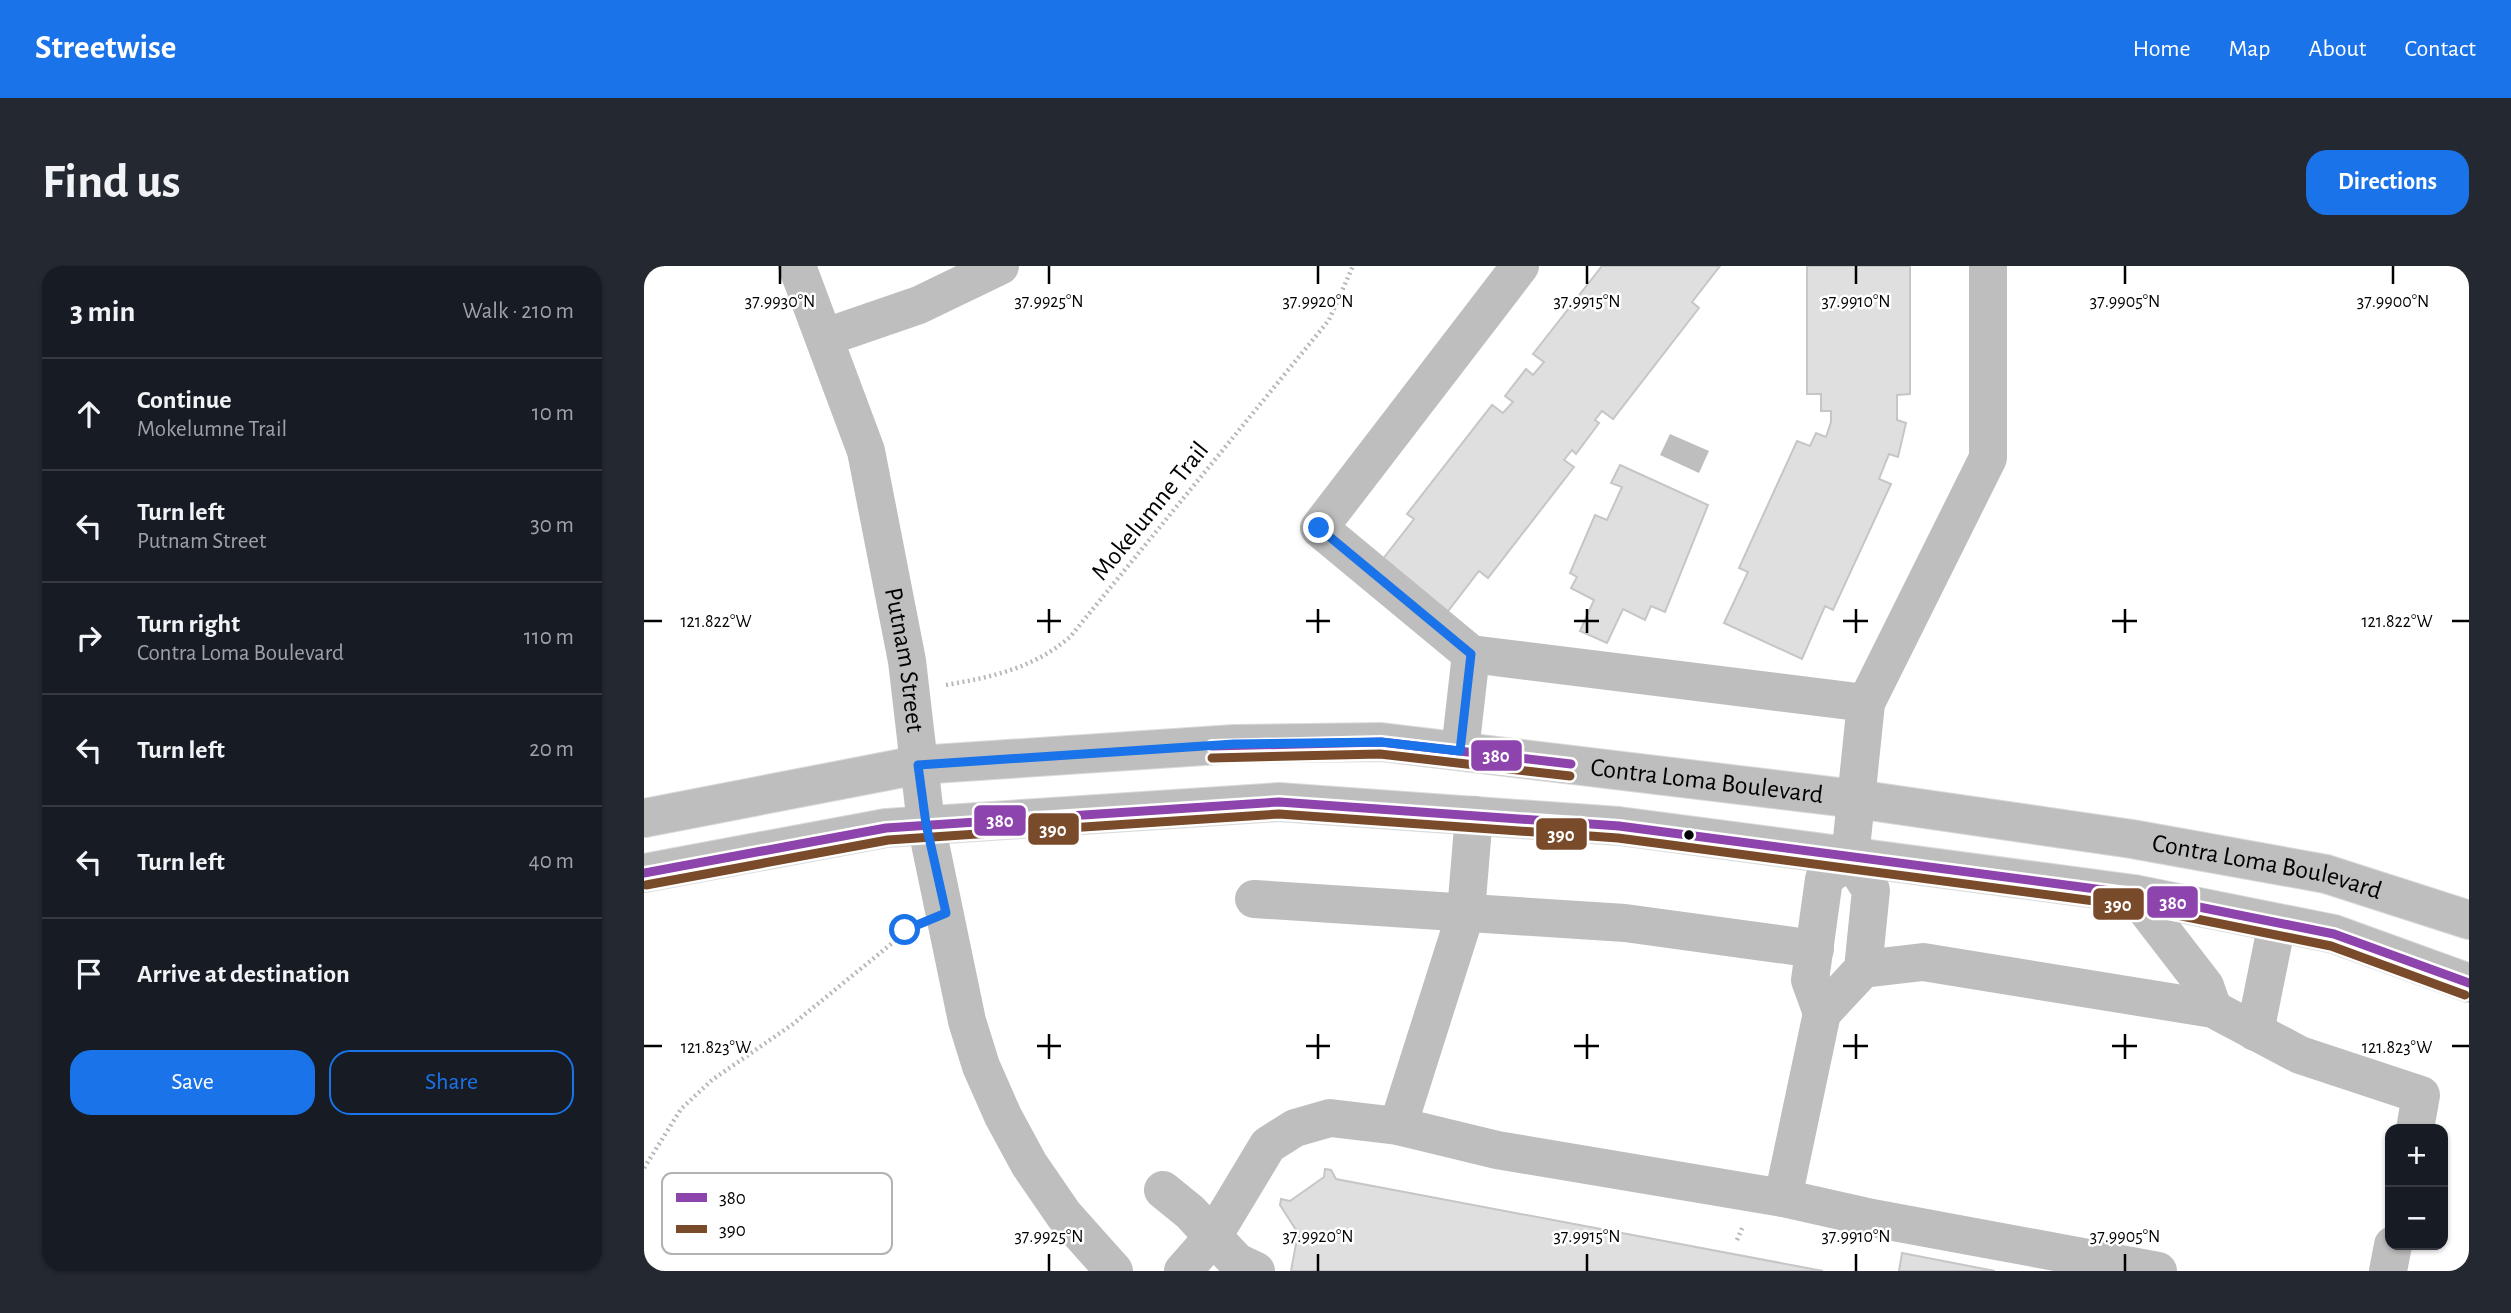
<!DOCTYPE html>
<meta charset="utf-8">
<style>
body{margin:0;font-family:"Alegreya Sans",sans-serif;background:#242831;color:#f1f3f6}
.controls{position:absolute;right:21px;bottom:21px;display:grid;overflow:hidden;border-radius:14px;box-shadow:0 2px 5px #0004}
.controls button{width:63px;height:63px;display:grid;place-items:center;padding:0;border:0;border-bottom:2px solid #363941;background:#171b24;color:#f1f3f6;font:35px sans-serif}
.stop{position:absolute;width:21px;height:21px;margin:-16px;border:5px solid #1a73e8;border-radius:50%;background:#fff}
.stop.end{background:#1a73e8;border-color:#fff;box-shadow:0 2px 7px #0008}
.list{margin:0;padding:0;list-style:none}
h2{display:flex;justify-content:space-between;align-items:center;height:91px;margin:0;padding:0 28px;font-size:30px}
h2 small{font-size:23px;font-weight:400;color:#9ea1a6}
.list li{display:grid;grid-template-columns:46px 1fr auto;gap:21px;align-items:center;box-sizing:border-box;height:112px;padding:0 28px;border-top:2px solid #363941}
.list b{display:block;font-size:26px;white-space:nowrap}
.list p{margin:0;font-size:23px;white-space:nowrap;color:#9ea1a6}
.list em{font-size:23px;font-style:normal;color:#9ea1a6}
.actions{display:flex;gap:14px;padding:21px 28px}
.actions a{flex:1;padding:16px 0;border:2px solid #1a73e8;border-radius:21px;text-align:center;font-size:24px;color:#1a73e8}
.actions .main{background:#1a73e8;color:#fff}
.icon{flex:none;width:38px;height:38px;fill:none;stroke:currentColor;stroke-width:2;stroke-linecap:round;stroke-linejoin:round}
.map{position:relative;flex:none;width:1825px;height:1005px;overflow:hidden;border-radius:21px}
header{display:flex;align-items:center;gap:42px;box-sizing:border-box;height:98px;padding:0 35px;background:#1a73e8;color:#fff}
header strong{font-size:33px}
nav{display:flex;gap:38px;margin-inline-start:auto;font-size:24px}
.intro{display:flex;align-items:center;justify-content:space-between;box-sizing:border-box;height:168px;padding:0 42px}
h1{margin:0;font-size:49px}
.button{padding:18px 32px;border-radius:21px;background:#1a73e8;color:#fff;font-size:24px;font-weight:700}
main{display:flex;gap:42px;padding:0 42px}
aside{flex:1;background:#171b24;border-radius:21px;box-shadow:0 2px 5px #0004}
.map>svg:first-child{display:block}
</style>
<header>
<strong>Streetwise</strong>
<nav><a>Home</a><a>Map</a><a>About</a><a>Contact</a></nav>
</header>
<div class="intro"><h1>Find us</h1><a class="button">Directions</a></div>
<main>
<aside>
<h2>3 min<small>Walk · 210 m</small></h2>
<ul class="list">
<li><svg class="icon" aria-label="ahead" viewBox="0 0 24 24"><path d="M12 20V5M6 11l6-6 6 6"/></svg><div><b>Continue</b><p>Mokelumne Trail</p></div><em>10 m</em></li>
<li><svg class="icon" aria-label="left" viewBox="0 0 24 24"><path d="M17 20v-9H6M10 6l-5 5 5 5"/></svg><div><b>Turn left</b><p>Putnam Street</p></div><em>30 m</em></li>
<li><svg class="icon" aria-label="right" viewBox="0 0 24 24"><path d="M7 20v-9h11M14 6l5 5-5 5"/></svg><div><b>Turn right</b><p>Contra Loma Boulevard</p></div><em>110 m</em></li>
<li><svg class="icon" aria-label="left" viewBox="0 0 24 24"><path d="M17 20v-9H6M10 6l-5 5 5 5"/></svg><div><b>Turn left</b></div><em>20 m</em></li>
<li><svg class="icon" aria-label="left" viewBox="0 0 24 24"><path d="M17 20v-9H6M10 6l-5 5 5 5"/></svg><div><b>Turn left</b></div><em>40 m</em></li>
<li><svg class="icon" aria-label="arrive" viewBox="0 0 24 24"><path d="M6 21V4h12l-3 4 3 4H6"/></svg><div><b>Arrive at destination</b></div></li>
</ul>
<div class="actions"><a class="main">Save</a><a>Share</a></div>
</aside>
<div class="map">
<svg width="1825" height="1005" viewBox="0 0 1825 1005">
<rect width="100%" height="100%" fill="#fff"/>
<polygon fill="#bebebe" points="1026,168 1065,185 1055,207 1016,189"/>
<g fill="#dfdfdf" stroke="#c6c6c6" stroke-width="2">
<polygon points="958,0 1076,0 1048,36 1055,42 969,153 958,145 951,154 955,157 932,188 928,184 920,194 930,201 844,312 835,305 801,349 735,298 770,253 763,248 848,139 859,147 869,136 861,130 882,103 889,109 900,96 889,88"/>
<polygon points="1163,0 1266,0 1266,128 1253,129 1253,154 1262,157 1254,191 1245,188 1235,213 1247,218 1189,344 1181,340 1158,393 1080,357 1104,306 1095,302 1153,175 1166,180 1172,167 1182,171 1187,156 1187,145 1177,145 1177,128 1163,128"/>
<polygon points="976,199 1064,239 1021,346 1007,340 1001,354 979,343 963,377 936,365 950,334 927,322 933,311 926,307 951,249 963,254 978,221 967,217"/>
<polygon points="681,903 687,904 692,913 1179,1005 647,1005 654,967 636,939 637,933 646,935 680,911"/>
<polygon points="1258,987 1351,1005 1255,1005"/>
</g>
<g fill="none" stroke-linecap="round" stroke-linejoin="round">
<g stroke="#dbdbdb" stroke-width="40">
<g id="major">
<path id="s2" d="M0,552L274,499L590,478L737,476L1212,533L1488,573L1682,608L1825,654"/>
<polyline points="0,607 242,562 635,536 975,560 1490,628 1690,668 1825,717"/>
</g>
</g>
<g stroke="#b9b9b9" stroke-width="4.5" stroke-dasharray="2 3.5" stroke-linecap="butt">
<path d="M302,419C348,411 390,402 426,371L685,54L709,0"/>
<polyline points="0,902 37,843 68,814 149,758 268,661"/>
<polyline points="1093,974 1099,960"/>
</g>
<g stroke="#bebebe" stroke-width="38">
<path id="s1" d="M153,0L222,185L263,395L282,558L323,755L337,800L359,850L385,898L420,949L470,1005"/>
<polyline points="876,0 675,262 827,388 1222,437"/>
<polyline points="182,71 275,39 356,0"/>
<polyline points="816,485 827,388"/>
<polyline points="1206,592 1180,613 1166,714 1178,747 1219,703 1227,624 1206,592 1222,437 1344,192 1344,0"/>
<polyline points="1490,628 1561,720 1569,743"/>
<polyline points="610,633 981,657 1171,683"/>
<polyline points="1219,703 1279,696 1569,743 1656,789 1777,829 1771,863"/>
<polyline points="1611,766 1633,657"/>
<polyline points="754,860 822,646 830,549"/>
<polyline points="519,924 546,946 593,996 612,1005"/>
<polyline points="1139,932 1178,747"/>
<polyline points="539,1005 568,972 624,879 651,862 686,852 754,860 853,884 1139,932 1228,952 1514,1005"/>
<polyline points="1744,1005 1749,979"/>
</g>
<use href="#major" stroke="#bebebe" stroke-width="38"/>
<g stroke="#fff" stroke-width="14">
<g id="bus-1">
<polyline points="568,480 737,476 927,498"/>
<polyline points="0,607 242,562 635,536 975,560 1490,628 1690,668 1825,717"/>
</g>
</g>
<g stroke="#fff" stroke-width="14">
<g id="bus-2">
<polyline points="568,492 736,488 926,510"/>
<polyline points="2,619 244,574 635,548 974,572 1488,640 1687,680 1821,729"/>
</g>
</g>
<use href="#bus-1" stroke="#8e44ad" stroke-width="9"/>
<use href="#bus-2" stroke="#7a4b2a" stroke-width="9"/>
</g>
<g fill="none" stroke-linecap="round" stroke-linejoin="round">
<polyline stroke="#1a73e8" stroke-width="9" points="261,664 302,647 282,558 274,499 590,478 737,476 816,485 827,388 675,262"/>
</g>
<path fill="none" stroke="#000" stroke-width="2.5" d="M136,0V18M405,0V18M674,0V18M943,0V18M1212,0V18M1481,0V18M1749,0V18M405,343V367M674,343V367M943,343V367M1212,343V367M1481,343V367M0,355H18M393,355H417M662,355H686M930,355H955M1199,355H1224M1468,355H1493M1808,355H1825M405,768V793M674,768V793M943,768V793M1212,768V793M1481,768V793M0,780H18M393,780H417M662,780H686M930,780H955M1199,780H1224M1468,780H1493M1808,780H1825M405,988V1005M674,988V1005M943,988V1005M1212,988V1005M1481,988V1005"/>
<circle fill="#000" stroke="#fff" stroke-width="2.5" cx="1045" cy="569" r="6"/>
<g text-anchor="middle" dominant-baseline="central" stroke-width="5" stroke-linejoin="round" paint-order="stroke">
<g font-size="26" fill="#000" stroke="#fff">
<text transform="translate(506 245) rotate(-51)">Mokelumne Trail</text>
<text stroke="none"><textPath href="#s1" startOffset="410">Putnam Street</textPath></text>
<text stroke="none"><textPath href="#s2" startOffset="1071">Contra Loma Boulevard</textPath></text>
<text stroke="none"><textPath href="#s2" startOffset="1638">Contra Loma Boulevard</textPath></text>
</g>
</g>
<rect x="18" y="907" width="230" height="81" rx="10" fill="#fff" stroke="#b2b2b2" stroke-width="2"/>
<rect x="32" y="927" width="31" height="9" fill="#8e44ad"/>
<rect x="32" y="959" width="31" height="8" fill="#7a4b2a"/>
<g font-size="19" fill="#000">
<text x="75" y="938">380</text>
<text x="75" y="970">390</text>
</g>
<g font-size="18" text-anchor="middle" fill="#000" stroke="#fff" stroke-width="5" stroke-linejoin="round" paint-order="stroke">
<text x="136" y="41">37.9930°N</text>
<text x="405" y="41">37.9925°N</text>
<text x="674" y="41">37.9920°N</text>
<text x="943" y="41">37.9915°N</text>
<text x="1212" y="41">37.9910°N</text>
<text x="1481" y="41">37.9905°N</text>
<text x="1749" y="41">37.9900°N</text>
<text x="1753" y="361">121.822°W</text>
<text x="72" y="361">121.822°W</text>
<text x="1753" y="787">121.823°W</text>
<text x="72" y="787">121.823°W</text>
<text x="405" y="976">37.9925°N</text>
<text x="674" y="976">37.9920°N</text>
<text x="943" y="976">37.9915°N</text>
<text x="1212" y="976">37.9910°N</text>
<text x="1481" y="976">37.9905°N</text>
</g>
<g stroke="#fff" stroke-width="2.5">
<rect x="826" y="473" width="53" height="33" rx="7" fill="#8e44ad"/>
<rect x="329" y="538" width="54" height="33" rx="7" fill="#8e44ad"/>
<rect x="383" y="546" width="53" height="34" rx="7" fill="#7a4b2a"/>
<rect x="891" y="551" width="53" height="34" rx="7" fill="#7a4b2a"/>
<rect x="1502" y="619" width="53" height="34" rx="7" fill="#8e44ad"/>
<rect x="1448" y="621" width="53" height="34" rx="7" fill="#7a4b2a"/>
</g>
<g font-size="19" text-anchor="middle" font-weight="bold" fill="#fff">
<text x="852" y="496">380</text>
<text x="356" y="561">380</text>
<text x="409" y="570">390</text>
<text x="917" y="575">390</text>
<text x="1529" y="643">380</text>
<text x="1474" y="645">390</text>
</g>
</svg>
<div class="controls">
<button>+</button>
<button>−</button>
</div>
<div class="stop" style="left:261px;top:664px"></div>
<div class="stop end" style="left:675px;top:262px"></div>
</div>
</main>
